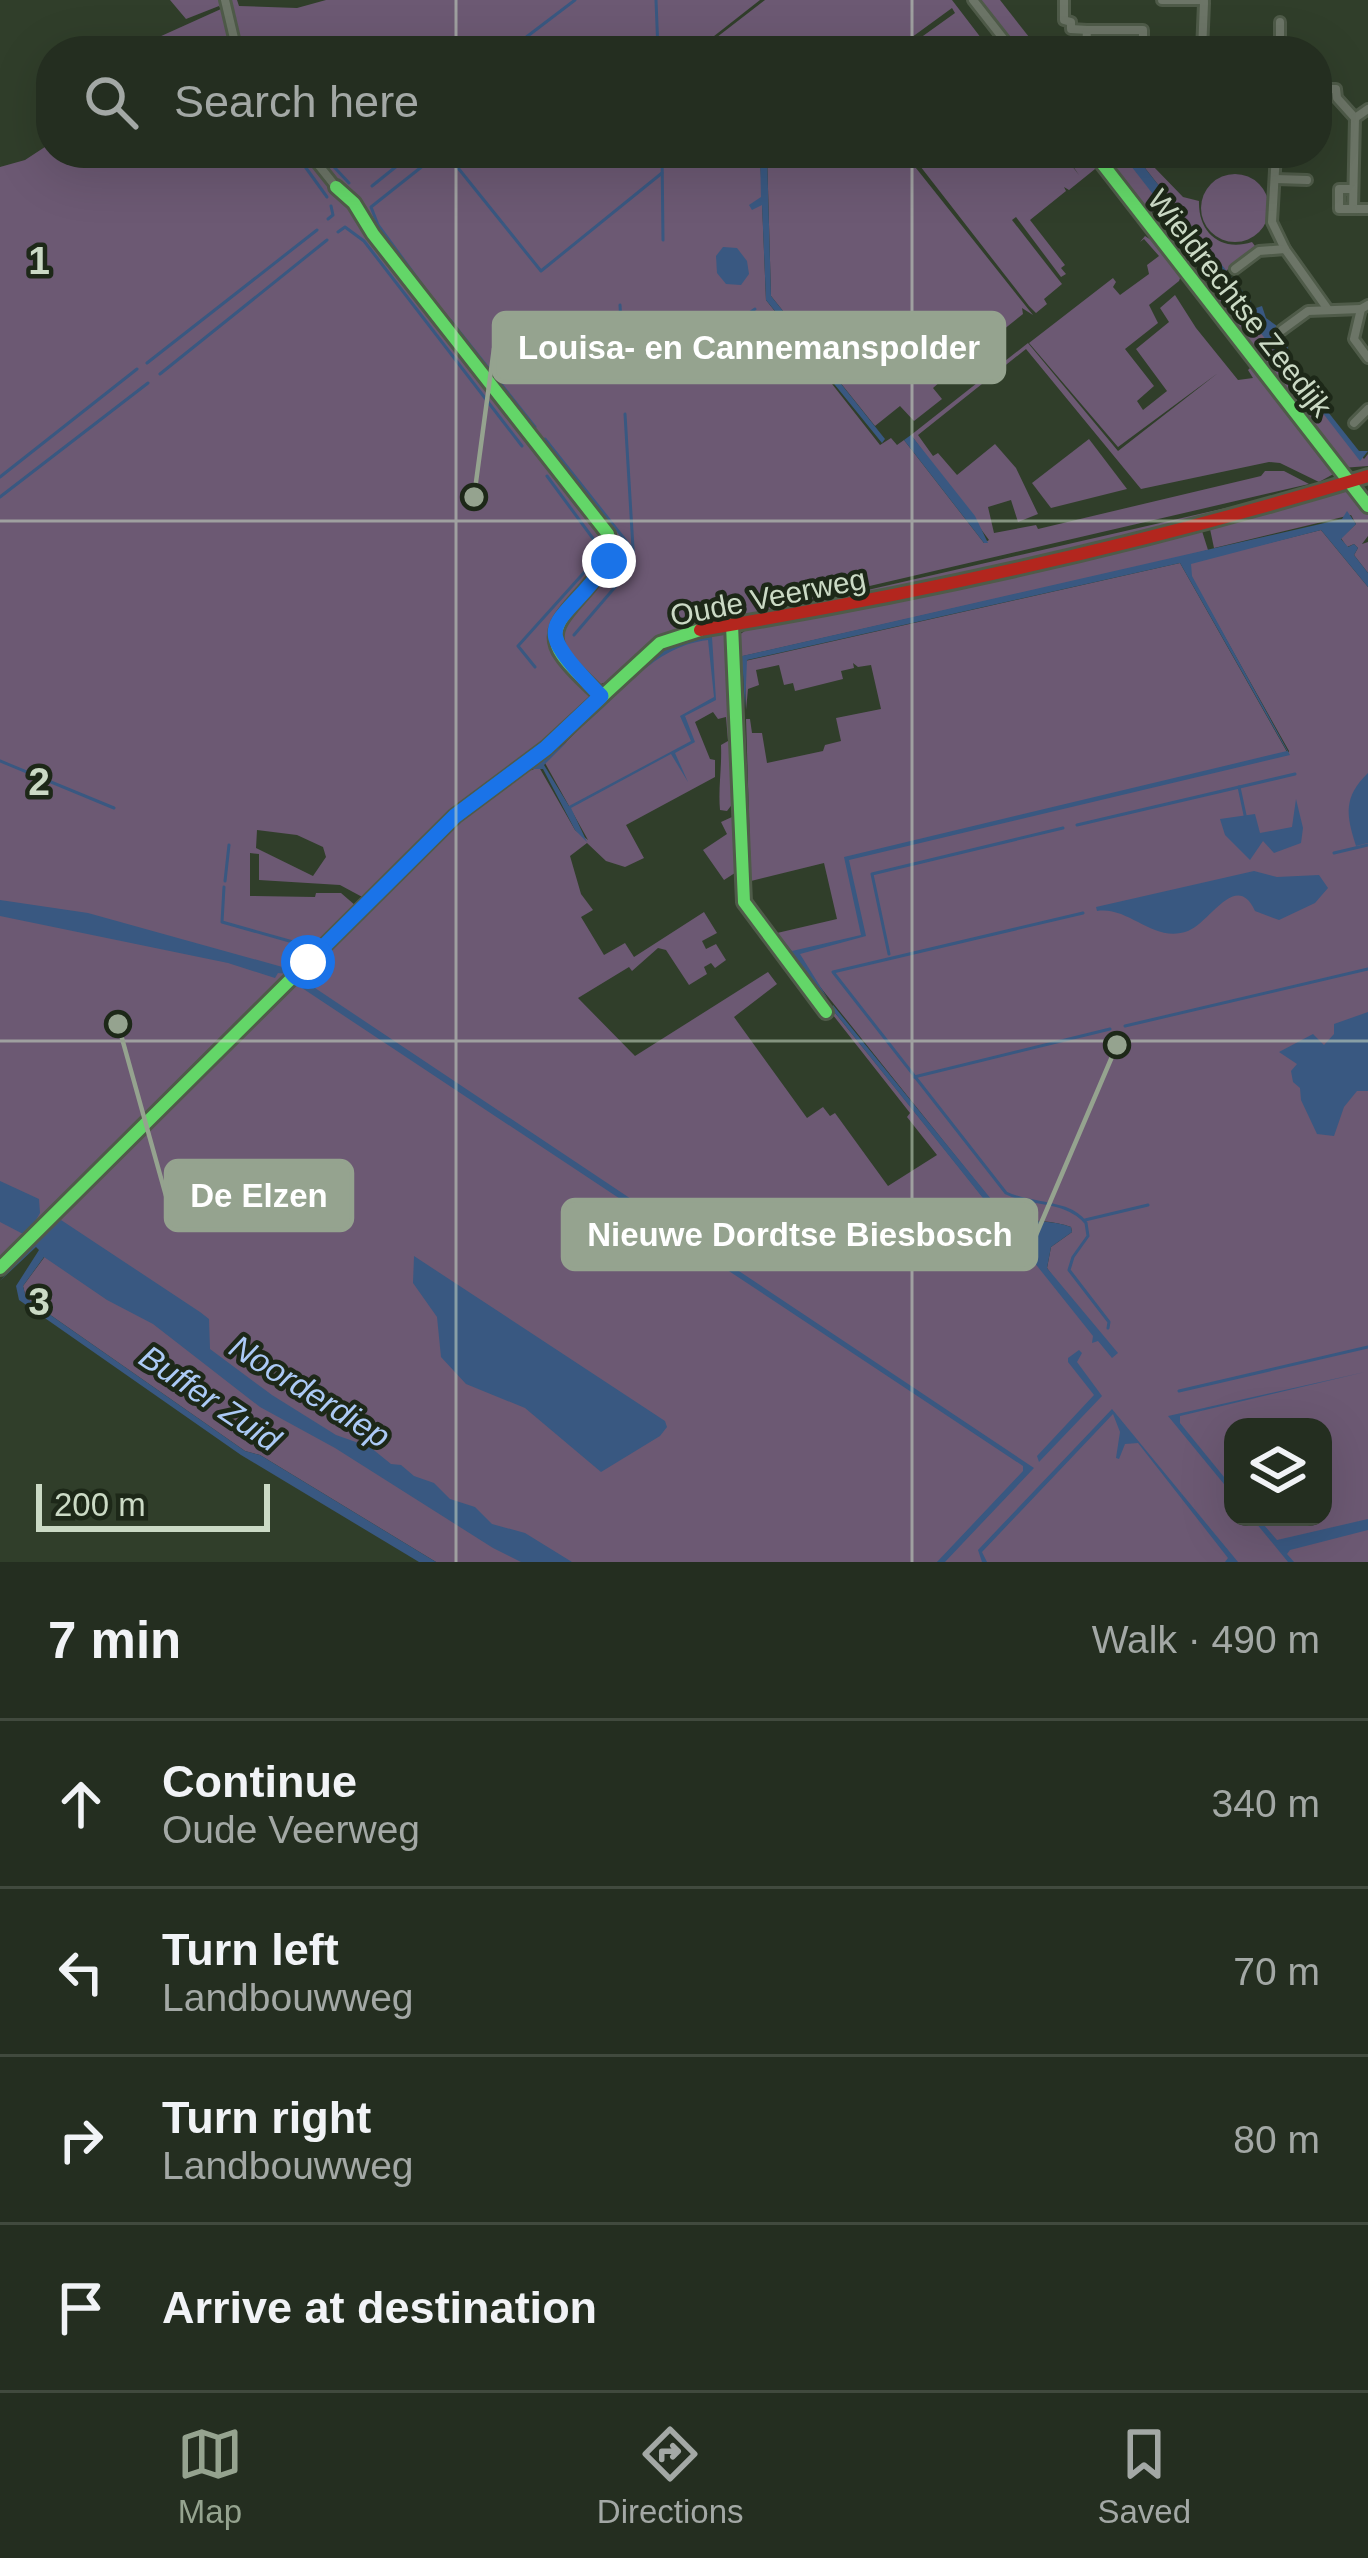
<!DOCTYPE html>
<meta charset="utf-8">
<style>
body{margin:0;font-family:Arial,sans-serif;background:#303a2d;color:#f1f3f6}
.controls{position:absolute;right:36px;bottom:36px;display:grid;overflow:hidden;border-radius:24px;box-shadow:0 12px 48px #0002}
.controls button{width:108px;height:108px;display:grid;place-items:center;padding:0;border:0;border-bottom:3px solid #414a3e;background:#242e20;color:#f1f3f6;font:60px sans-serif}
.scale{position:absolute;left:36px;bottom:30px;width:234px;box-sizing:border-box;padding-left:12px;border:6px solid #cbdac5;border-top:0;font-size:33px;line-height:42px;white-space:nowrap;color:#cbdac5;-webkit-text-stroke:9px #1d2818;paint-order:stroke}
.stop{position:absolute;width:36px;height:36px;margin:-27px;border:9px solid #1a73e8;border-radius:50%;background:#fff}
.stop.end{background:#1a73e8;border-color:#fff;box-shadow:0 3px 12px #0008}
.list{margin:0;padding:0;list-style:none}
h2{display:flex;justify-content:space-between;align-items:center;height:156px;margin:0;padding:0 48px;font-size:51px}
h2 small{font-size:39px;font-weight:400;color:#a3a8a5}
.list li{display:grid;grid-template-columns:78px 1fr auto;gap:36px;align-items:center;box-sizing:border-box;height:168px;padding:0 48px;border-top:3px solid #414a3e}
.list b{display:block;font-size:45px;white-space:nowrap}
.list p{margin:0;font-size:39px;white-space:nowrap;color:#a3a8a5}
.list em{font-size:39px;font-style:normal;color:#a3a8a5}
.icon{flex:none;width:66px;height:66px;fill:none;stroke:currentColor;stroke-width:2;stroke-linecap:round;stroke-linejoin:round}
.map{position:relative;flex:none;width:1368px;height:1562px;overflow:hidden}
.search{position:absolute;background:#242e20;box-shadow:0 12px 48px #0002;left:36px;right:36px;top:36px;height:132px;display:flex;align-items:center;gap:30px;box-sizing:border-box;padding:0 42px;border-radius:48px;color:#a3a8a5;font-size:45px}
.sheet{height:828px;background:#242e20}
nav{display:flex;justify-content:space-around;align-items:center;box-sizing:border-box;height:168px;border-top:3px solid #414a3e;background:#242e20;font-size:33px;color:#a3a8a5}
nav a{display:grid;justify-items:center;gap:6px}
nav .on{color:#95a38f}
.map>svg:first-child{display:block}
</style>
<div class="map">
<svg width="1368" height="1562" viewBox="0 0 1368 1562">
<rect width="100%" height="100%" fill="#303e2a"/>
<g fill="#6c5973" fill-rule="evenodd">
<polygon points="170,0 220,0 226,7 232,6 229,0 237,0 239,6 297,8 326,0 760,0 695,51 128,51 221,9 219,6 186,19"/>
<polygon points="765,0 952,0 991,51 902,51 955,13 952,8 893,51 699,51"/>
<polygon points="976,0 1000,0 1040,51 1016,51"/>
<path d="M51,143V153H760L766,300L880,445L891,438L897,445L904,440L984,543L989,540L911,435L1028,343L1118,451L1218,373L1118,447L1029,343L1113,278L1116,282L1113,287L1120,295L1149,274L1147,265L1159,256L1144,239L1140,242L1145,236L1160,246L1182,273L1179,281L1149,305L1158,323L1125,349L1154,386L1137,401L1143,410L1167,391L1136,349L1169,322L1160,308L1175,295L1196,328L1238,380L1253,378L1248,370L1255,363L1337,472L1319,482L1280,463L1269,462L1141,489L1026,349L918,435L933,456L938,453L957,475L995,444L1016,468L1038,514L1018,522L1011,500L988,507L994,533L1036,525L1038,529L1261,476L1265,471H1284L1309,484L753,613L763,614L1313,488L1235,513L868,599L685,628L653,642L612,680L598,685L591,692L589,702L366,899L340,885L259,880V854L250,853V896L315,897L316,893H341L356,906L0,1259V167L25,160ZM257,830L297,835L323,847L326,857L313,876L256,848Z"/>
<polygon points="767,153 904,153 1033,315 1022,308 1023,314 998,334 994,330 943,367 948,375 933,388 942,399 914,421 900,406 875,426 771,296"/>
<polygon points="910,153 1062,153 1079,175 1064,153 1091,153 1100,165 1069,190 1064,187 1066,191 1030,220 1065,265 1061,268 1066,274 1061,277 1016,217 1012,220 1062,284 1044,299 1047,304 1036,313 1029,306"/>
<polygon points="1097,153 1121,153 1163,204 1147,216"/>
<path d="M1153,166L1183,197L1199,201C1198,233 1221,252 1252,242L1255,246L1226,271L1145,168Z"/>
<circle cx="1235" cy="208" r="34"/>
<polygon points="1223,281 1301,384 1364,459 1368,454 1368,466 1342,468 1226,318 1212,288"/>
<polygon points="1089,439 1127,489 1051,508 1032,483"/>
<polygon points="1345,488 1368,510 1368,536 1362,544 1368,542 1368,573 1354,555 1358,548 1354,544 1347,547 1341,538 1356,524 1351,515 1214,548 1210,529"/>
<path d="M1321,530L1368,587V1562H436L260,1455L245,1451L26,1298L23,1286L46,1255L35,1245L0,1277V1272L460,818L517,776L539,767L575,830L588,840L545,763L647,661L670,645L711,637V630L727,634L737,798L727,811L720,810C718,788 722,768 721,745L728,741L726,717L718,719L713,712L695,722L710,759L715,760V777L626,825L644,858L625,867L606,861L587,843L570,856L581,894L593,910L581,917L604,955L625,943L634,957L704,912L717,933L702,941L706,949L716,944L726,960L715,968L711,963L704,967L707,974L689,985L666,950L658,948L632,971L629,967L578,998L635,1056L768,972L777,984L734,1017L807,1118L823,1107L830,1116L835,1113L888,1186L937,1155L907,1117L910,1113L829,1010L832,1009L1092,1333L1047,1268L1051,1247L1072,1232L1071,1227C1046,1218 1020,1224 998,1209L777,933L837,919L824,863L751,881L746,719H750L752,733H762L767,763L823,751L825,745L841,741L836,718L881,709L871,665L858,667L853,663L854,668L841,671L843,679L795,691L793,683L784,685L779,665L756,670L759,685L748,689L746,710L745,661L1180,563L1287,752L1132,790L1287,755L1289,751L1184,564ZM1233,1427H1323V1517H1233Z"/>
<polygon points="1202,531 1208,550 1189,555 743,656 743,709 739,707 736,637 755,624"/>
<polygon points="732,817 736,818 738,871 724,880 703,850 727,834 721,822"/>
</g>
<g fill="#395881">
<polygon points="760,153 767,153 771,296 885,439 882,443 766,300 762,205 752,210 749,205 761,197"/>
<path d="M1121,153H1133L1256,308L1262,306L1266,318L1277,326L1276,333L1287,341C1287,360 1303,370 1309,388L1359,451H1368L1360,461Z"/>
<polygon points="723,247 737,248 747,261 749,274 741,285 726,284 717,273 716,256"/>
<polygon points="911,435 975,516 988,543 984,543 904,440"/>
<polygon points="1347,511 1356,524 1341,539 1348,547 1354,544 1358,548 1354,555 1368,573 1368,587 1321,530 1191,564 1192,576 1290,755 849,860 866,936 800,954 828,999 754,908 750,898 792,951 861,935 844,857 1287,751 1180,563 747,660 745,709 742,656 1342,519"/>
<path d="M712,637L716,700L685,716L695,742L675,753L688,782L671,754L571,808L587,842L575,830L543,769H529L567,742L544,765L569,806L691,741L680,716L714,697L708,640C647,647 617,704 571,734C611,695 652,637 712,637Z"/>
<path d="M1368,773V843L1356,846C1346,815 1343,797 1368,773Z"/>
<polygon points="1296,799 1303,828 1301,843 1274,853 1263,841 1250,860 1225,835 1220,819 1255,814 1260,833 1292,827"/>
<path d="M1254,871L1277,877L1319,875L1328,888L1315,903L1279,920L1255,911C1236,870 1210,923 1188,931C1153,944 1130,906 1097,911L1096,907Z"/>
<polygon points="0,900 88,913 286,968 288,974 278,973 275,978 228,963 0,916"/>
<polygon points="309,969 303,980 1034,1468 945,1562 937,1562 1023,1471 1023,1466 299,986 296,981"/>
<path d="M833,1005L1000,1210C1019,1225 1047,1218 1071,1227L1072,1232L1051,1247L1047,1268L1118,1353L1112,1358L1098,1341L1092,1343L1093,1336L832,1009Z"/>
<polygon points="1368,1012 1368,1091 1357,1091 1344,1107 1334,1136 1317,1134 1301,1100 1300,1088 1293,1082 1291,1071 1297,1064 1279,1052 1313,1034 1324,1045 1334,1034 1334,1024"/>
<polygon points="0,1181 39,1199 40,1213 33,1225 43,1235 61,1220 200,1312 209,1319 210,1349 272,1395 336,1435 370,1447 391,1464 401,1465 414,1476 434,1483 450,1499 475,1507 492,1524 525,1533 572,1562 521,1562 493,1548 335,1448 260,1407 153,1324 107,1300 44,1257 23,1286 26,1298 245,1451 260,1455 436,1562 419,1562 241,1455 19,1300 16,1286 39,1250 36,1247 0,1281 34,1245 25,1235 0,1222"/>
<polygon points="414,1256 665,1421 667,1427 660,1436 601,1472 525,1408 466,1384 441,1357 437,1317 413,1283"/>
<polygon points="1079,1350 1082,1353 1077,1362 1102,1396 1039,1462 1037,1456 1094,1395 1068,1362 1068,1358"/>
<polygon points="1365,1372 1180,1416 1180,1423 1233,1488 1233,1495 1168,1416"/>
<polygon points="1112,1409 1238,1562 1225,1562 1228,1558 1138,1443 1125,1444 1119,1459 1116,1458 1120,1432 1113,1414 982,1552 987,1562 982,1562 978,1550"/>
<polygon points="1251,1517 1257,1517 1277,1540 1368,1519 1368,1530 1290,1550 1287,1554 1294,1562 1288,1562"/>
</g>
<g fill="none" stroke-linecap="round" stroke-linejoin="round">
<g stroke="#395881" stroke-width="3">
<polyline points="656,0 658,51"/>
<polyline points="508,51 575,0"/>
<polyline points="294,153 296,155"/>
<polyline points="321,153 349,183"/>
<polyline points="446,153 541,271 662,173"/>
<polyline points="662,153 663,240"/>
<polyline points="301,161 327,197"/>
<polyline points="429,161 371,207 378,225 442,312"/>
<polyline points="372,186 413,153"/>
<polyline points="328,219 333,215 331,206"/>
<polyline points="338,232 345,227 364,241 522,446"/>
<polyline points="620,305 624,381"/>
<polyline points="450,320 535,427"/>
<polyline points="147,363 317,230"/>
<polyline points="678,364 755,309"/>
<polyline points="160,374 327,240"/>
<polyline points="545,439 630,546"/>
<polyline points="0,477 137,369"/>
<polyline points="0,497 148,383"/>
<polyline points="574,635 634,565 625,414"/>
<polyline points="535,667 518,646 598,557 600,548 547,476"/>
<polyline points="0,761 114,808"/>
<polyline points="1239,787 1245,815"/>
<polyline points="1077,825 1295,774"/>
<polyline points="1334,853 1368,845"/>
<polyline points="225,881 229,845"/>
<polyline points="224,887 222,922 300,944"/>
<path d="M1083,913L833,972L1006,1193C1032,1206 1067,1199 1086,1223L1088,1236L1073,1257L1069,1270L1109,1322L1108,1328"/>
<polyline points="889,954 872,874 1063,828"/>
<polyline points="1125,1026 1368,969"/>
<polyline points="914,1077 1110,1029"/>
<polyline points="1085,1220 1148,1205"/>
<polyline points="1179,1391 1368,1347"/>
</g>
<g stroke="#4f5b49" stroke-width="14">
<g id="street">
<polyline points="225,0 237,51"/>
<polyline points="973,0 1013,51"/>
<polyline points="1064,0 1064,20 1071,22 1071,29 1087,30"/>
<polyline points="1162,0 1204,0"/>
<polyline points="1280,22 1280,45 1291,51"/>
<polyline points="1086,51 1087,30 1143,30 1143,51"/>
<polyline points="1202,51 1204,3"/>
<polyline points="1317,89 1336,89 1337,98 1355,118"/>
<polyline points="1355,118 1353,209 1368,209"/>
<polyline points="1355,118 1368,109"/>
<polyline points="309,153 336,187"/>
<polyline points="1276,153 1272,222 1285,249 1327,308"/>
<polyline points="1276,179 1307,180"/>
<polyline points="1352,189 1339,189 1339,209 1353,209"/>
<polyline points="1235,269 1259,251 1285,249"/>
<polyline points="1368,305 1361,309 1354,339 1368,358"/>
<polyline points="1282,330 1308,311 1361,309"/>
<polyline points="1354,423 1368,409"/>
</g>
</g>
<g stroke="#4f5b49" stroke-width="18">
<g id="fast">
<polyline points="1094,153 1368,506"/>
<path d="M336,187L354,203L373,234L608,534C618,588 532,613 562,655C572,670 588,683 601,696"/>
<polyline points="732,625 744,902 826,1012"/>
<polyline points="0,1268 455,816 546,748 660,643 700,630"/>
</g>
</g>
<g stroke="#4f5b49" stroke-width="18">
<path id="jam" d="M700,630C926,593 1149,543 1368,476"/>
</g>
<use href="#street" stroke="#6c7567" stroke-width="8"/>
<use href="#fast" stroke="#63d668" stroke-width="12"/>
<use href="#jam" stroke="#b3261e" stroke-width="12"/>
</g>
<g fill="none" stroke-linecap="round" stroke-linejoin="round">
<path stroke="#1a73e8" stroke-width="15" d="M308,962L455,816L546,748L601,696C524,616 556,635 609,561"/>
</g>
<path fill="none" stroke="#cbdac5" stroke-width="3" stroke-opacity="0.55" d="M456,0V51M912,0V51M456,153V1562M912,153V1562M0,521H1368M0,1041H1368"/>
<g text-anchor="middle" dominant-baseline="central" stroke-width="9" stroke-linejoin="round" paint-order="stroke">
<g font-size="30" fill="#cbdac5" stroke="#1d2818">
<text transform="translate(1240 303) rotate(52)">Wieldrechtse Zeedijk</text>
<text transform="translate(768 597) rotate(-11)">Oude Veerweg</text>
</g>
<g font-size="33" font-style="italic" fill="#accaf6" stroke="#1d2818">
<text transform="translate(310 1391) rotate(32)">Noorderdiep</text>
<text transform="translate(210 1398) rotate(34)">Buffer Zuid</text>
</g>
</g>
<g font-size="39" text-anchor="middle" font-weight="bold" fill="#cbdac5" stroke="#1d2818" stroke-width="9" stroke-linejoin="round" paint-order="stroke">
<text x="39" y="274">1</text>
<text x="39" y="795">2</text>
<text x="39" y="1315">3</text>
</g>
<path fill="none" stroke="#95a38f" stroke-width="4.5" d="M474 497L494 348M118 1024L166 1196M1117 1045L1036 1235"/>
<g fill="#95a38f" stroke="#1d2818" stroke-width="4.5">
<circle cx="474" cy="497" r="12"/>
<circle cx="118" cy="1024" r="12"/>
<circle cx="1117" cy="1045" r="12"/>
</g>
<g fill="#95a38f" stroke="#95a38f" stroke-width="4.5">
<rect x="494" y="313" width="510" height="69" rx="12"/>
<rect x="166" y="1161" width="186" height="69" rx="12"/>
<rect x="563" y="1200" width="473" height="69" rx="12"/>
</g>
<g font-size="33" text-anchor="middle" font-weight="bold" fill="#fff">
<text x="749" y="359">Louisa- en Cannemanspolder</text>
<text x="259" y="1207">De Elzen</text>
<text x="800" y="1246">Nieuwe Dordtse Biesbosch</text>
</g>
</svg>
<div class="controls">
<button><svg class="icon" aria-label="layers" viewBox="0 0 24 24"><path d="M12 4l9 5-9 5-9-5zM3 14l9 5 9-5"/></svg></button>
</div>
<div class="scale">200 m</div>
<div class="stop" style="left:308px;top:962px"></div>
<div class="stop end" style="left:609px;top:561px"></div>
<div class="search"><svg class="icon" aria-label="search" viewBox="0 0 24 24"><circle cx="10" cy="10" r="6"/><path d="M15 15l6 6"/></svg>Search here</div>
</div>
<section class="sheet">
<h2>7 min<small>Walk · 490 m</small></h2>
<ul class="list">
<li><svg class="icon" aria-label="ahead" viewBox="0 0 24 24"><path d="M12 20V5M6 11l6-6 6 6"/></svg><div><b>Continue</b><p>Oude Veerweg</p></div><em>340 m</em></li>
<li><svg class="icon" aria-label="left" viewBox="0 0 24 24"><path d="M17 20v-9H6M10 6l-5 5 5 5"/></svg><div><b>Turn left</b><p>Landbouwweg</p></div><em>70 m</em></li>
<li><svg class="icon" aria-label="right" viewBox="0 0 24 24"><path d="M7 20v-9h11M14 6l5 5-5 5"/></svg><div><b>Turn right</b><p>Landbouwweg</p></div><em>80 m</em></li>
<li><svg class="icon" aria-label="arrive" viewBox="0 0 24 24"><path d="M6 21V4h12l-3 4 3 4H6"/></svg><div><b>Arrive at destination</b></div></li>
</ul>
</section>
<nav>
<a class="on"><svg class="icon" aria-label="map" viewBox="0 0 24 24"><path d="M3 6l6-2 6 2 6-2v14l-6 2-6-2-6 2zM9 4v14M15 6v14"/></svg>Map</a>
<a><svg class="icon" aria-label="directions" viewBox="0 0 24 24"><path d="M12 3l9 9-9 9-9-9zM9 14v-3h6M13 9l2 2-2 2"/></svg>Directions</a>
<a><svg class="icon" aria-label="saved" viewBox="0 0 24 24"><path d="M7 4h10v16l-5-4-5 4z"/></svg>Saved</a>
</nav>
